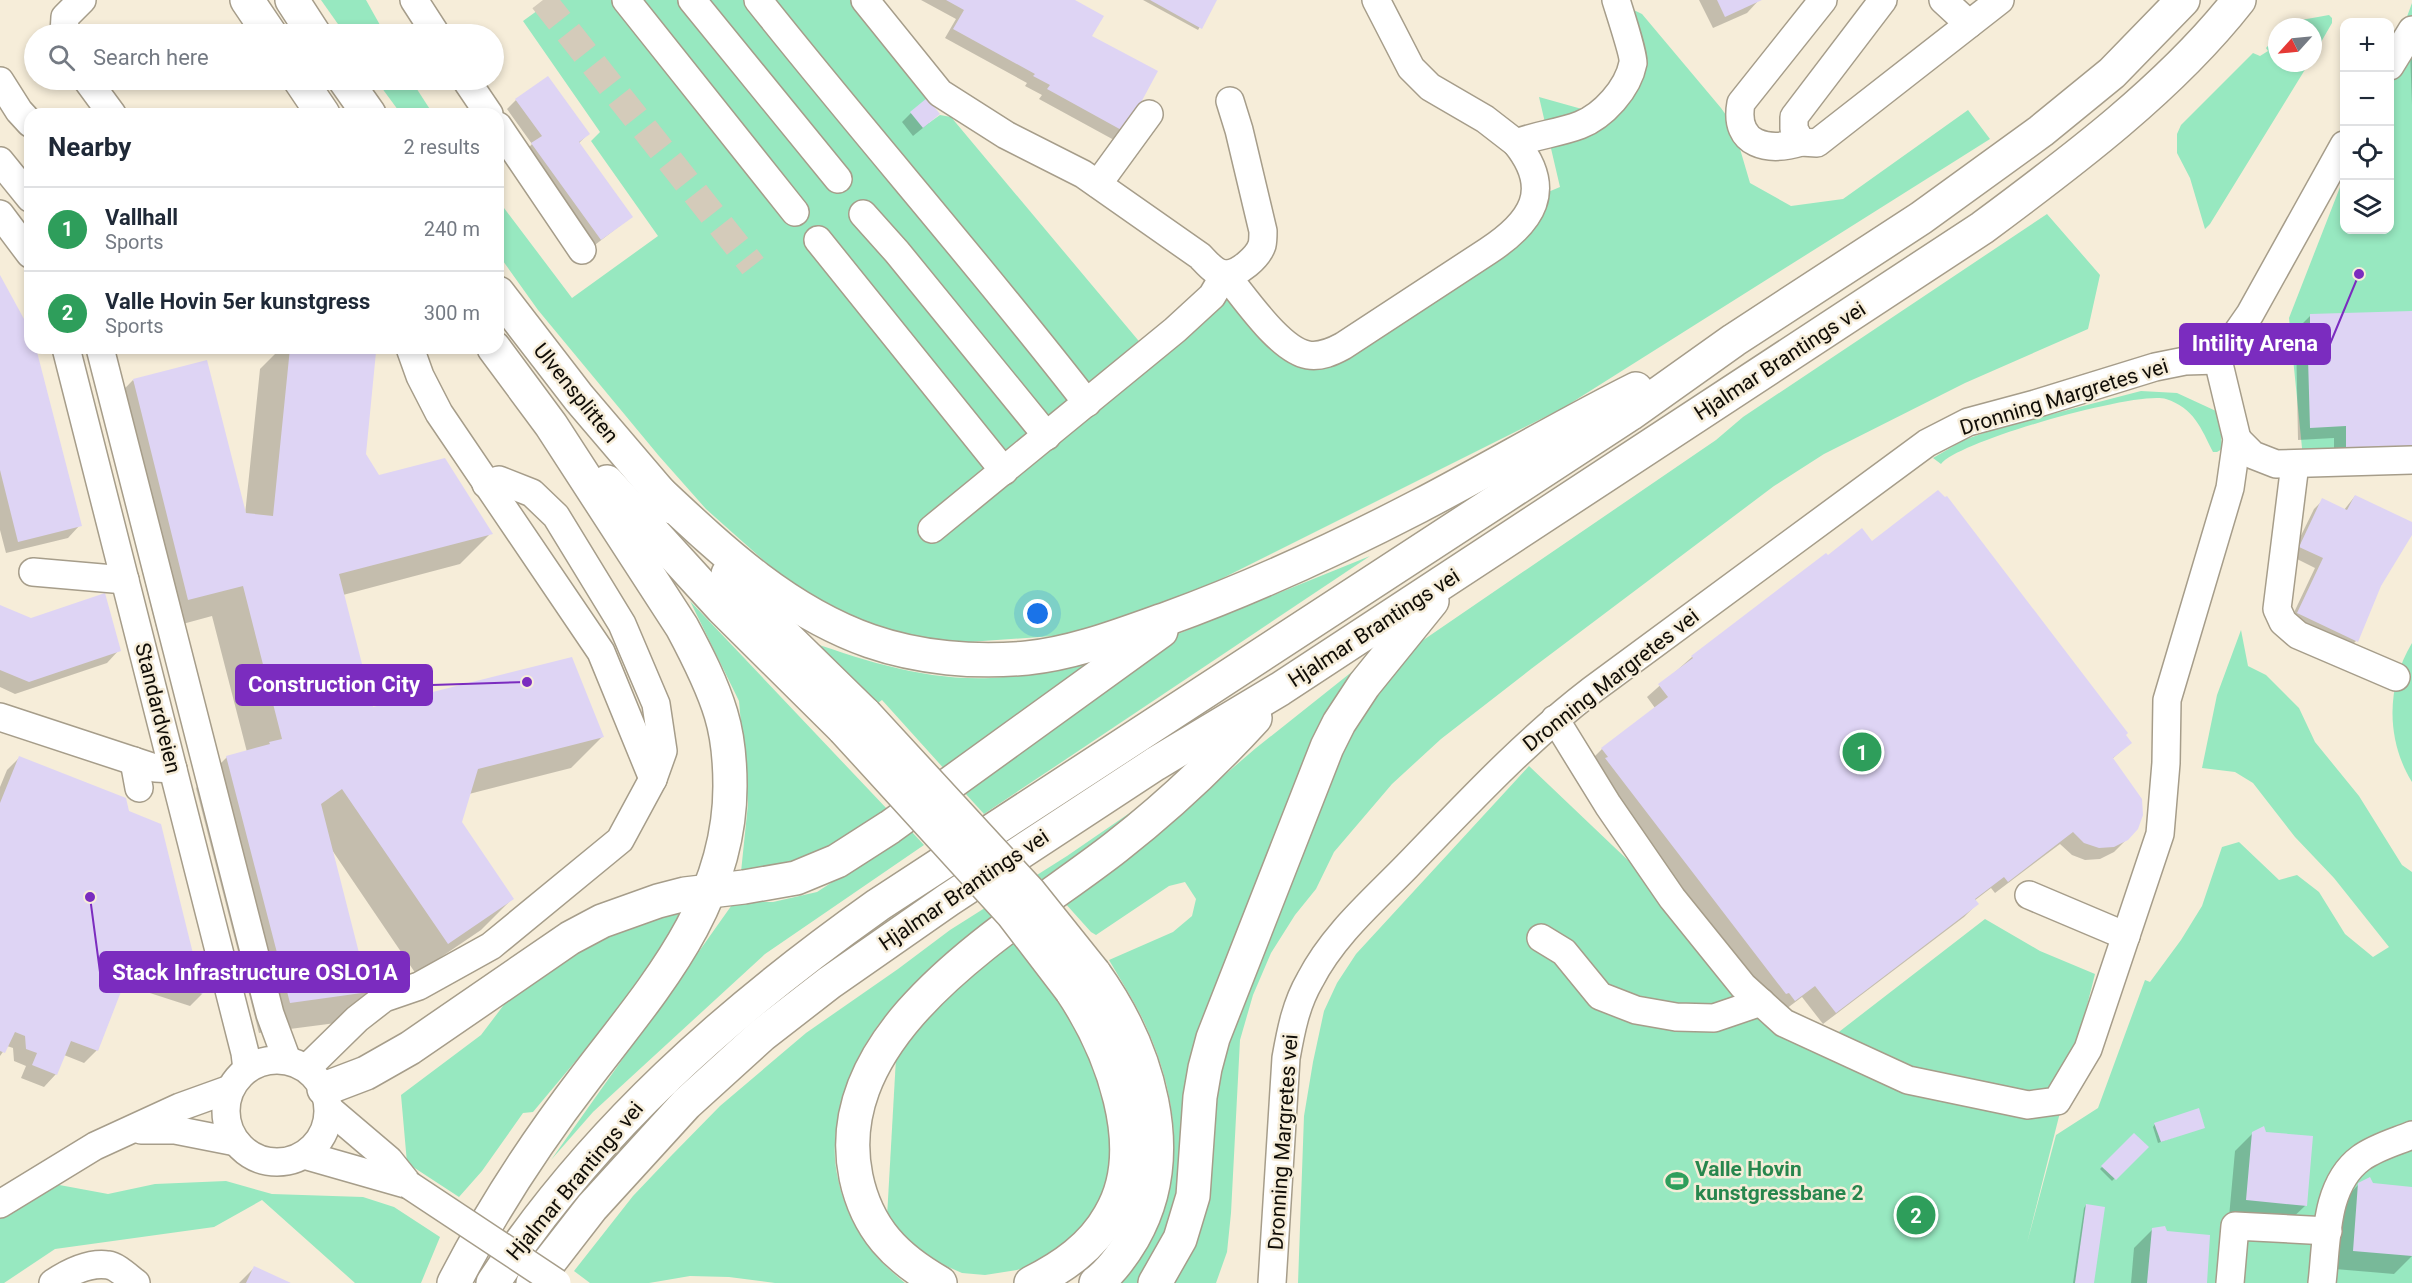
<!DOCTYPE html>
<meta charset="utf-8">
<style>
body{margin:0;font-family:Roboto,sans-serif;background:#f2f2f3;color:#1f2937}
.controls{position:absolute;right:18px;top:18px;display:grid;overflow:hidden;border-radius:12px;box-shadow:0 3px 9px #0003}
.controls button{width:54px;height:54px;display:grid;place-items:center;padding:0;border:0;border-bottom:2px solid #e0e1e3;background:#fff;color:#1f2937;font:30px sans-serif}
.compass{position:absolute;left:2268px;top:18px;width:54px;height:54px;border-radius:50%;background:#fff;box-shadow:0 3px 9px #0003;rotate:243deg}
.you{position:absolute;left:1038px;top:614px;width:21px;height:21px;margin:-15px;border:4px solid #fff;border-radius:50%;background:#1a73e8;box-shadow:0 0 0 9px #1a73e833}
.badge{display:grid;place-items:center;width:39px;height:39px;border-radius:50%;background:#4355c9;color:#fff;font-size:20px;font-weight:700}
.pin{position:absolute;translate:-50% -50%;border:3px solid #fff;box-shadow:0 2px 6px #0006}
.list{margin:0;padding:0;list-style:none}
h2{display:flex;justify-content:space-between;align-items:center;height:78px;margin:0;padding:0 24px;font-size:26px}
h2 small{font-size:20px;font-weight:400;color:#747a83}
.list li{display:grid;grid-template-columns:39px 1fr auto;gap:18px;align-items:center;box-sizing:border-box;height:84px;padding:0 24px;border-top:2px solid #e0e1e3}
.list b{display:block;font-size:22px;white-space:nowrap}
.list p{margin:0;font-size:20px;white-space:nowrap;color:#747a83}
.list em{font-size:20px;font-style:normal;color:#747a83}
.icon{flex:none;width:33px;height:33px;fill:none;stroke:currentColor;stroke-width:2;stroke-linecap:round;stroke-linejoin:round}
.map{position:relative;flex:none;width:2412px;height:1283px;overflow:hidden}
.search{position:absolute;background:#fff;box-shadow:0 3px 9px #0003;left:24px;top:24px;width:480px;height:66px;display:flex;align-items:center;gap:15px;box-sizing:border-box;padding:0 21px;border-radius:33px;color:#747a83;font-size:22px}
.panel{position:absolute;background:#fff;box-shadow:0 3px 9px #0003;left:24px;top:108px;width:480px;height:246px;border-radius:18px}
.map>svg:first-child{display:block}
</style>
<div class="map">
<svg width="2412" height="1283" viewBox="0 0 2412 1283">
<rect width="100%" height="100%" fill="#f6edd9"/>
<g fill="#97e8c0">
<polygon points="321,0 366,0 385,34 345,34"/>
<polygon points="552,0 853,0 924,86 926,99 923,127 940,115 951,117 1148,352 1222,291 1300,364 1510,241 1541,195 1560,187 1539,97 1614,118 1641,62 1617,2 1642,14 1721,108 1733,125 1750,183 1791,206 1843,199 1968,110 1990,139 1563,408 1215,582 1082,634 926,645 807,599 706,509 659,456 538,310 498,254 498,200 572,298 658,236 591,141 600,132 523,21"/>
<polygon points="2412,3 2412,473 2304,468 2289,318 2344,177 2344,230 2390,230 2390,63"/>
<polygon points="2329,15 2332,18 2332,23 2313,56 2313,27 2279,27 2290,22"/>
<polygon points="2277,36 2277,63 2309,63 2210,224 2205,229 2190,178 2177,153 2177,134 2181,125 2253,53 2260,56 2268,51 2266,48"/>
<polygon points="376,80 411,80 433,114 401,114"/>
<polygon points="2047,214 2100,275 2088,329 1965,383 1824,454 1774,486 1531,669 1441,739 1392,784 1334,852 1316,889 1295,915 1271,953 1253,995 1240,1040 1231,1213 1227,1252 1216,1283 1170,1283 1217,1065 1355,716 1419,643 1716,440 1743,417"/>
<path d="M2141,391L2177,393L2216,411L2220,422L2222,449L2217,452H2213C2201,428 2194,408 2166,399C2138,390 1958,441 1941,464L1933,458L1964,440L1995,429Z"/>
<polygon points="1370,556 984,814 964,792 1173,636"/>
<polygon points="690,601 888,810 821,852 778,869 741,872 748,804 739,701"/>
<polygon points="2241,630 2248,666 2266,675 2299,708 2315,742 2359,796 2402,865 2412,872 2412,1283 1298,1283 1304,1116 1313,1062 1324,1011 1337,983 1356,954 1529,766 1822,1045 1985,919 2040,951 2095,974 2027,1243 2056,1135 2098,1108 2145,980 2150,982 2181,940 2202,906 2222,847 2239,842 2279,880 2297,875 2319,892 2345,934 2373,957 2389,947 2334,878 2295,837 2253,783 2235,772 2202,768 2217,695"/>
<path d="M800,638C861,660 925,681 991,678C1026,676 1061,668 1096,663L947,772L882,700L871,708Z"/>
<path d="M2412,643V782C2386,740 2386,686 2412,643Z"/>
<path d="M1363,663L1318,743L1180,1206L1143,1283H1119C1189,1208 1186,1113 1145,1024C1135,1002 1121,981 1109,960L1173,932L1192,916L1196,899L1185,882L1169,886L1096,935L1091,932L1064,902L1172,820L1256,748Z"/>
<path d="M1166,793C1120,827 1074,861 1027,895C952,951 865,1006 841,1103C835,1129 832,1153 838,1179C848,1224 870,1255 905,1283H775L729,1277L690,1276L649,1283H590L574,1271L633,1196L671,1156L720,1106L806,1033L898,969L950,930L1067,856L1150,799Z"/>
<polygon points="911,831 924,845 765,954 593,1112 551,1160 734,902 773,902 817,892"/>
<polygon points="685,906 645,978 533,1112 523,1113 482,1171 459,1197 407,1163 401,1095 481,1035 519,985 580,945"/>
<polygon points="1013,941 1074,1019 1105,1091 1114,1155 1107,1181 1096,1207 1085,1225 1067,1244 1043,1261 1017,1270 985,1275 962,1273 937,1262 915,1248 887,1217 896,1058 914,1032 939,1004"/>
<polygon points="226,1181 272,1194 363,1197 394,1207 440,1237 421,1283 355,1283 262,1200 214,1227 55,1249 4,1283 0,1283 0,1219 54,1184 108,1194 155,1184"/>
</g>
<g fill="#0003">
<polygon points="921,0 1072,0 1124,131 1114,140 1039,99 1042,95 1025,86 1027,83 945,38 956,19"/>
<polygon points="1143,0 1216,0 1198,30"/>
<polygon points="1699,0 1759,0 1747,13 1713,28"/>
<polygon points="2412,49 2412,105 2410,51"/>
<polygon points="516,100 588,134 578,144 631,217 591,248 523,154 532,144 507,109"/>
<polygon points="911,113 929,123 913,136 902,122"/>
<polygon points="0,278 30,333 30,348 34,348 80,525 68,538 6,553 0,530"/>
<polygon points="2412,312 2412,461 2334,463 2334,438 2298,440 2296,337 2299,334 2298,328 2311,315"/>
<polygon points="281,348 372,348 365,455 379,477 491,533 460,564 343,595 372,709 602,737 571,768 469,794 460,823 512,899 481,930 416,974 332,850 368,992 336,1023 259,1033 196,788 227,757 247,752 212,616 157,631 102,412 133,380 245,515 260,369"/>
<polygon points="2355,496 2412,523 2412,532 2379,585 2356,641 2347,650 2289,623 2315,568 2291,556 2314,509 2323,500 2344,510"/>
<polygon points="1872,543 2124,735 2130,743 2112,759 2127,839 2114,852 2100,859 2085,860 2072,855 2060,844 1995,893 1991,888 1974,901 1977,904 1964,917 1823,1024 1802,997 1782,1012 1773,1006 1642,835 1590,761 1602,749 1655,708 1647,697 1692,657 1828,557"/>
<polygon points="0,606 31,620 119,650 107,663 15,694 0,687"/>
<polygon points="19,758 128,813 159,825 202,994 190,1006 122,984 97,1050 84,1063 64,1055 56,1074 44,1087 21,1078 26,1066 14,1061 13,1048 7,1046 0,1056 0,787 7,770"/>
<polygon points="2155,1124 2203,1127 2158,1143 2153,1127"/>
<polygon points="2253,1133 2306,1205 2287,1223 2229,1217 2235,1151"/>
<polygon points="2134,1135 2147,1147 2112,1181 2100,1169"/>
<polygon points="2359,1184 2412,1188 2412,1256 2394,1274 2335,1269 2341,1203"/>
<polygon points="2086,1205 2092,1283 2073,1283 2084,1208"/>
<polygon points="2152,1230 2205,1283 2131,1283 2134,1248"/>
<polygon points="254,1268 287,1283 239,1283"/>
</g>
<g fill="#ded4f4">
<polygon points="946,0 1075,0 1104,16 1092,36 1158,71 1125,132 1047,89 1050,85 1033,76 1035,74 953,29 964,10"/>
<polygon points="1150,0 1217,0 1202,29"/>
<polygon points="1717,0 1762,0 1725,17"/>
<polygon points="548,76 590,134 579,142 633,217 601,240 531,143 542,136 515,99"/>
<polygon points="927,98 940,114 923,128 910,112"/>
<polygon points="0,275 30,330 30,348 36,348 82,526 18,542 0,470"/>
<polygon points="2412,311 2412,450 2346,451 2346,426 2310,428 2307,323 2310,323 2310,314"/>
<polygon points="290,348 373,348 376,352 366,454 379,475 445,458 493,534 339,574 373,707 572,657 604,737 478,769 462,822 514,899 448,944 342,789 321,804 369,992 290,1003 226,756 270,744 269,742 282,739 243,586 188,600 133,379 207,360 246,513 273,516"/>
<polygon points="1938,490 1945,497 1947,496 2128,733 2126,735 2132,743 2113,758 2142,799 2143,815 2138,829 2128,840 2114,847 2099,848 2084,843 2073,832 2008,882 2004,877 1975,899 1979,904 1836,1013 1815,986 1795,1001 1789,993 1786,994 1605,758 1608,757 1601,748 1668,697 1658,684 1693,658 1691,656 1826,553 1828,555 1862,528 1872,541"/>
<polygon points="2355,495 2412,522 2412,535 2381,586 2358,642 2297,613 2323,558 2299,547 2322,498 2347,510"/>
<polygon points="105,593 121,651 29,682 0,670 0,605 31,618"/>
<polygon points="19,756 126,798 129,811 161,824 203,994 129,971 98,1051 71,1041 57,1075 32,1065 37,1053 26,1049 25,1036 15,1032 5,1053 0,1051 0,803"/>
<polygon points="2199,1108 2205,1128 2161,1142 2154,1123"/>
<polygon points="2264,1126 2266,1132 2313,1136 2307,1206 2246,1200 2252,1132"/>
<polygon points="2134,1133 2149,1147 2116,1180 2101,1166"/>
<polygon points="2370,1177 2373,1183 2412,1187 2412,1256 2353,1251 2358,1183"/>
<polygon points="2086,1204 2105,1207 2094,1283 2075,1283"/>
<polygon points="2165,1226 2167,1231 2210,1235 2207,1283 2147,1283 2152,1228"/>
<polygon points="254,1266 291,1283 246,1283"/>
</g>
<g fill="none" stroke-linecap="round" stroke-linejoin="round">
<polyline stroke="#d4cbba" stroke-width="27" stroke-dasharray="27 14" stroke-linecap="butt" points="543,0 753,266"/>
<g stroke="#a69d8a" stroke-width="30">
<g id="minor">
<polyline points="414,0 436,34"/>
<polyline points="626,0 795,212"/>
<polyline points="692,0 838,179"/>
<path d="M758,0C866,136 981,266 1087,403"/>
<path d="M865,0L940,93L1006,135L1083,174L1200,256C1207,263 1215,274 1226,274C1239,274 1258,257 1262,245C1263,241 1263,236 1263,231L1239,130L1230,101"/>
<path d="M1376,0L1411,68L1430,87L1485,119L1516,143C1537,135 1559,133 1580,125C1603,116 1628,89 1633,63C1634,55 1619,10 1616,0"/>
<polyline points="1883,0 1794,117 1794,129 1801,142 1817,143 2000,0"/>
<polyline points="1943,0 1969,24"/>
<polyline points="64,34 65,17 82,0"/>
<polyline points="2390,66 2412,30"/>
<polyline points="87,80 112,114"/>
<polyline points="466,80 489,114"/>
<polyline points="0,81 19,111 30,123"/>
<polyline points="498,126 582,250"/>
<path d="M1801,142C1769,152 1733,146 1741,103L1823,0"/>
<polyline points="0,161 30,198"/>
<polyline points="1098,184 1149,114"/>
<polyline points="0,214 30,254"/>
<polyline points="863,214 897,252 1047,436"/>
<polyline points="818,240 1004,471"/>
<polyline points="66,348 245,1053 247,1069"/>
<polyline points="100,348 270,1014 287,1060"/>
<polyline points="410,348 420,376 439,413 601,652 653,779"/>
<polyline points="2237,439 2253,455 2276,464 2412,460"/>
<polyline points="2295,464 2277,609 2283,622 2298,635 2396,677"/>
<path d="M932,529L1175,330L1212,296L1225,274C1244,296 1279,350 1308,355C1321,357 1332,352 1343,346L1488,251C1532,222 1554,190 1516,143"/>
<polyline points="33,572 125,580"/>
<polyline points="0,717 155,768 173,769"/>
<polyline points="1555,719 1608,805 1672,898 1743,986 1784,1023 1908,1080 2028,1105 2057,1101 2088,1049 2160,834 2166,763 2167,700 2230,488 2237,439 2218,360 2250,314 2344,145"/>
<polyline points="134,761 139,788"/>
<polyline points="2029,895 2126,936"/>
<polyline points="1541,938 1564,952 1600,996 1636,1010 1676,1017 1714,1018 1761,1002"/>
<circle cx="277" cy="1111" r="51"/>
<polyline points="307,1068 357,1019 384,998 419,986 491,946 620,840 653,779 663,751 656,704 622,624 556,516 532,493 499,480 486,484"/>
<polyline points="329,1109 389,1160 409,1185"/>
<polyline points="141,1130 175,1130 236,1142"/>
<polyline points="304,1155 409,1185"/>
<polyline points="0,1204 95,1146 180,1107 230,1089"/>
<path d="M53,1283C68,1273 89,1262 108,1265C117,1266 129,1278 136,1283"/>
<path d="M1272,1283L1286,1058C1291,1030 1296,1004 1310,980C1333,935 1373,901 1407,866C1467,804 1524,742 1592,690L1927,443L1968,422L2035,404L2155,367L2185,361L2218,360"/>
<polyline points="2230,1283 2235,1226 2328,1231"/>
<path d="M2322,1283C2327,1242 2324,1185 2361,1158C2376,1147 2395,1142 2412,1135"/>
</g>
</g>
<g stroke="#a69d8a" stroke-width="36">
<g id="highway">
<polyline points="247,0 270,34"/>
<polyline points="292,0 314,34"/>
<polyline points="300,80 323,114"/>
<polyline points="345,80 369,114"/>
<polyline points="498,293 579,398 672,507"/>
<polyline points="607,482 722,608 844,729"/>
<path d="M657,490C721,550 785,611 870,641C919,658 975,663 1027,658C1076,653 1123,634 1169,618C1254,587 1338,548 1419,506C1492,468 1562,426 1636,389"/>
<polyline points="728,574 774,625 865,714"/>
<path d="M1094,973C1147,1047 1182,1153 1133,1238C1123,1255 1112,1271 1096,1283"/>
<polyline points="324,1089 366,1073 410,1048 570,938 602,921 658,901 685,894 744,887 796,878 837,861 890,827 1161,631"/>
<path d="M454,1283C492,1209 536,1142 586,1077C654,988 730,904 730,786C730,762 728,737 721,714C712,684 697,655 682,627L551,425L494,348"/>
<path d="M493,1283C593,1130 730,1010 878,905L1630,414L1734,340L1921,218L2041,131L2112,73L2183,0"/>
<path d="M533,1283L592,1207L686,1104L762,1035L829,983L948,900L1155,764L1280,689L1982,228C2071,162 2171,87 2239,0"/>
<path d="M940,1283C896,1258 867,1229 856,1177C825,1027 1018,924 1116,847C1166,808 1212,765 1255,718"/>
<path d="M1031,1283C1063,1267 1092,1247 1110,1215C1150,1148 1110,1048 1071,990"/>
<polyline points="1155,1283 1180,1239 1193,1196 1200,1097 1205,1068 1213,1038 1327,747 1339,723 1364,685 1432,601"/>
</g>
</g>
<use href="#minor" stroke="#fff" stroke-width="27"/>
<use href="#highway" stroke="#fff" stroke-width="33"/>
<g stroke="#a69d8a" stroke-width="30" stroke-linecap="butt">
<polyline id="minor-bridge" points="409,1185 557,1283"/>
</g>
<g stroke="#a69d8a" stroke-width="36" stroke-linecap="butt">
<g id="highway-bridge">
<polyline points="865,714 1030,893 1094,973"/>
<polyline points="844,729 1012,913 1071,990"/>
</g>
</g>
<use href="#minor-bridge" stroke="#fff" stroke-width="27"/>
<use href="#highway-bridge" stroke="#fff" stroke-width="33"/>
</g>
<defs>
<g id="stadium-bare" transform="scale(1.8)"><path d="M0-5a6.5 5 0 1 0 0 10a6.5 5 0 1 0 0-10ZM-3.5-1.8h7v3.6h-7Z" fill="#2e9e5b" stroke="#f6edd9" stroke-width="2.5" paint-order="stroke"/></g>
</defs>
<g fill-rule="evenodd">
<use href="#stadium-bare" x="1677" y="1181"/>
</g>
<g text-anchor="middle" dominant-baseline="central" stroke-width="5" stroke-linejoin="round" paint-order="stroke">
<g font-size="21" fill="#100d07" stroke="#f6edd9">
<text transform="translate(1780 361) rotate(-33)">Hjalmar Brantings vei</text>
<text transform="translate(576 393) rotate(51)">Ulvensplitten</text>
<text transform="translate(2064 397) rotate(-17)">Dronning Margretes vei</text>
<text transform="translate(1374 628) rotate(-33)">Hjalmar Brantings vei</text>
<text transform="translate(1611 680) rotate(-38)">Dronning Margretes vei</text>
<text transform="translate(158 708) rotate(76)">Standardveien</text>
<text transform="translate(964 890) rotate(-34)">Hjalmar Brantings vei</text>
<text transform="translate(1283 1142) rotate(-86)">Dronning Margretes vei</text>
<text transform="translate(575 1181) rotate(-50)">Hjalmar Brantings vei</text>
</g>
<g font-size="21" font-weight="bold" fill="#27864d" stroke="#f6edd9" text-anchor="start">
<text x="1695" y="1169">Valle Hovin<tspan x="1695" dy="24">kunstgressbane 2</tspan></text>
</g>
</g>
<path fill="none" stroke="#7b2cbf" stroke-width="2" d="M2359 274L2330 344M527 682L432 685M90 897L100 972"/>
<g fill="#7b2cbf" stroke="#f6edd9" stroke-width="2">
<circle cx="2359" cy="274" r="6"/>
<circle cx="527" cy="682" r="6"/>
<circle cx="90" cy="897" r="6"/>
</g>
<g fill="#7b2cbf" stroke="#7b2cbf" stroke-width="2">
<rect x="2180" y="324" width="150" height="40" rx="6"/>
<rect x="236" y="665" width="196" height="40" rx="6"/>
<rect x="100" y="952" width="309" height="40" rx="6"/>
</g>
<g font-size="22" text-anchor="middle" font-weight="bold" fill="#fff">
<text x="2255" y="351">Intility Arena</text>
<text x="334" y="692">Construction City</text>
<text x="255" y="980">Stack Infrastructure OSLO1A</text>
</g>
</svg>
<div class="controls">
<button>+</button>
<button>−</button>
<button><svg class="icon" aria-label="locate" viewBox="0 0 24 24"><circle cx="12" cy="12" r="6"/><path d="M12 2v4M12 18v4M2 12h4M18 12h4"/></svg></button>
<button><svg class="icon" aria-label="layers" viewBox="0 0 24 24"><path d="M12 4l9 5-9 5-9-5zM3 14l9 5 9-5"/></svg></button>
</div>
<svg class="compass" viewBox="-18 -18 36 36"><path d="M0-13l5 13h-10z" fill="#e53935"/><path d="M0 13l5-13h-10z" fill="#747a83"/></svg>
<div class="you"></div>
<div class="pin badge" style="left:1862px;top:752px;background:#2e9e5b">1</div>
<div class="pin badge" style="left:1916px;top:1215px;background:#2e9e5b">2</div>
<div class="search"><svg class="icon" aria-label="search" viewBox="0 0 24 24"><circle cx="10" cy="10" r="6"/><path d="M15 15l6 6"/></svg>Search here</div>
<section class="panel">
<h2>Nearby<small>2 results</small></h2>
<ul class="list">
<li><span class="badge" style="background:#2e9e5b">1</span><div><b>Vallhall</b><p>Sports</p></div><em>240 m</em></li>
<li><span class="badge" style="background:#2e9e5b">2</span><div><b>Valle Hovin 5er kunstgress</b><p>Sports</p></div><em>300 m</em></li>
</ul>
</section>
</div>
